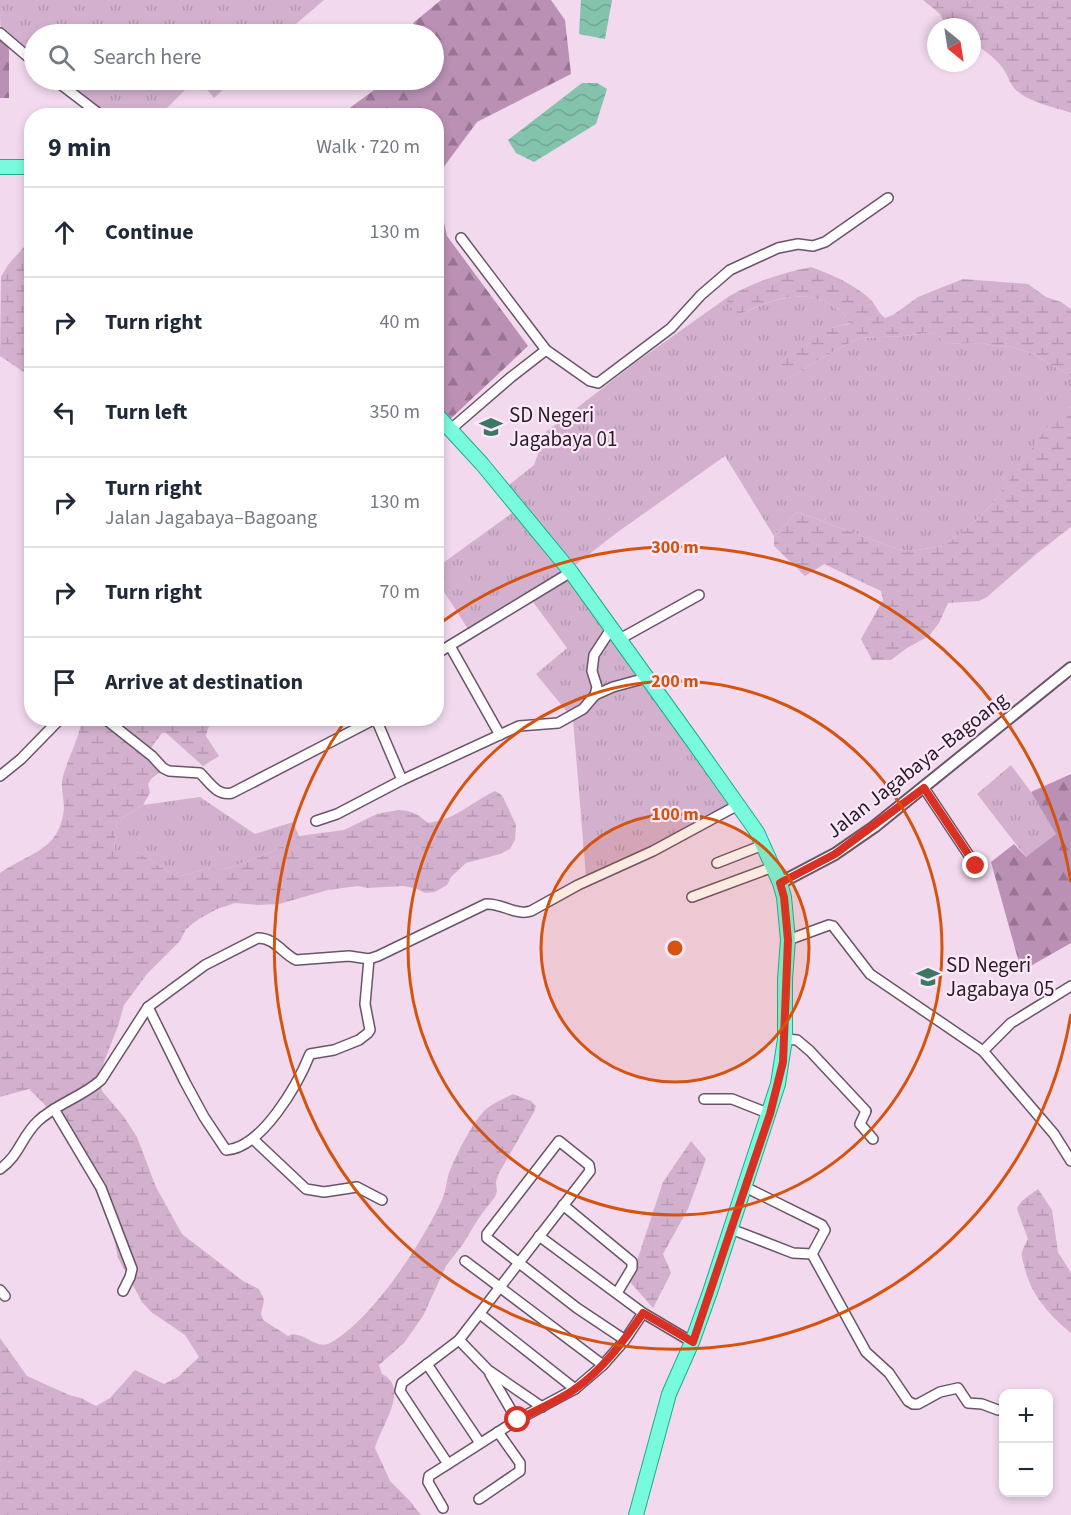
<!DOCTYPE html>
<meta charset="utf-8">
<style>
body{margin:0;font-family:"Source Sans 3",sans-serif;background:#f6f6f7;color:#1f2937}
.controls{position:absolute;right:18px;bottom:18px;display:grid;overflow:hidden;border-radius:12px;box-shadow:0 3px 9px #0003}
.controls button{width:54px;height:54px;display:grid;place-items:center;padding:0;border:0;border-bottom:2px solid #e0e1e3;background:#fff;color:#1f2937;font:30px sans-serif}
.compass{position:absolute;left:927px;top:18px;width:54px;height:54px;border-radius:50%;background:#fff;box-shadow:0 3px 9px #0003;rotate:150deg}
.stop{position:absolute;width:18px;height:18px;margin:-14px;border:4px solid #d93025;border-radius:50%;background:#fff}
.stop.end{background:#d93025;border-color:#fff;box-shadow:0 2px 6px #0008}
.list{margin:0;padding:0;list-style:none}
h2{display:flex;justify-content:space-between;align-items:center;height:78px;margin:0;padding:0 24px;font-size:26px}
h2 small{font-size:20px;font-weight:400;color:#747a83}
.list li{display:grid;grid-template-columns:39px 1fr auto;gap:18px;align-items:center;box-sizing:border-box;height:90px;padding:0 24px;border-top:2px solid #e0e1e3}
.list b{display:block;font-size:22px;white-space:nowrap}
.list p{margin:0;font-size:20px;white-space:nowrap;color:#747a83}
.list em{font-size:20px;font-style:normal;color:#747a83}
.icon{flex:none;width:33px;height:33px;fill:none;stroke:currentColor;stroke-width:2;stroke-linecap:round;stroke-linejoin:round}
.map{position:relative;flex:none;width:1071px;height:1515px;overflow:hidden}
.search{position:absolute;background:#fff;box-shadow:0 3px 9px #0003;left:24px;top:24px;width:420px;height:66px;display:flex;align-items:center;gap:15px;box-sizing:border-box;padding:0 21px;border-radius:33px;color:#747a83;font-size:22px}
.panel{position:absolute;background:#fff;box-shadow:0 3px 9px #0003;left:24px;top:108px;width:420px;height:618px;border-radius:24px}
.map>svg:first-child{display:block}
</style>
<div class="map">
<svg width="1071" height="1515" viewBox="0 0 1071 1515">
<defs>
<pattern id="grass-tufts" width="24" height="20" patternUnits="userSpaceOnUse" patternTransform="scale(1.5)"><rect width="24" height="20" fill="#d3b1ce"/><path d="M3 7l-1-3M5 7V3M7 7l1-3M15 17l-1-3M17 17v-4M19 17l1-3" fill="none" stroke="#b598b1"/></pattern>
<pattern id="forest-firs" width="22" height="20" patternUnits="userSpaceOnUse" patternTransform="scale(1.5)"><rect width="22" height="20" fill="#bb90b5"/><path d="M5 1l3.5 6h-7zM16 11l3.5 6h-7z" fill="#987593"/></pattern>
<pattern id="wetland-marsh" width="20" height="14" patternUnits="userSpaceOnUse" patternTransform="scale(1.5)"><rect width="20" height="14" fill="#d3b1ce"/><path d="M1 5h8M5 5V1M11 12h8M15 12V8" fill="none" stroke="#b598b1"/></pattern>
<pattern id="water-waves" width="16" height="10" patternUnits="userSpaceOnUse" patternTransform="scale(1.5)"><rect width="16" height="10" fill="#83c2ab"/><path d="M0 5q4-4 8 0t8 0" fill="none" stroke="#71a693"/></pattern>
</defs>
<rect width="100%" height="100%" fill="#f2d9ee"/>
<g fill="url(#grass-tufts)">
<path d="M0,0H324L284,34H34V67C0,42 0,43 0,0Z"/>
<polygon points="53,80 195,80 159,116 105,115"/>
<polygon points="199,80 233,80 214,98"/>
<path d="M728,297L727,301L740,314C770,301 805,286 834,307C841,312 848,315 851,323L831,328L790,378L818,360L859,338L905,336L933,332L947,344L983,343L995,346L1012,347L1033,354L1071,376V407L1053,420L989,508L959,535L943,546L911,551L897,549L797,512L774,536L725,456L615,534L569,570L737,802L604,874L586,876L573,719L536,674L567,648L528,595L470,632L437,581L436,568L523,505L509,485L534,465L546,432L635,363Z"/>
<polygon points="1011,765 1031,792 1057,834 1026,857 977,794"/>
<polygon points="200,797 255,834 293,822 299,836 269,853 232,867 219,870 210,868 177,877 134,850 114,851 117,821 143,805"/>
</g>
<g fill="url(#forest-firs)">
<polygon points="441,0 551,0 565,20 571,74 477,122 437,176 436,116 340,115 388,80 434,80 434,34 420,34 413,23"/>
<polygon points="0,33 9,49 9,98 0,98"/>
<polygon points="436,186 447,236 528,346 444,425 436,418"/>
<polygon points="1071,774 1071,943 1027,968 1018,959 991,862 1014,844 1026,857 1056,834 1031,792"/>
</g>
<g fill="url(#wetland-marsh)">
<path d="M923,0H1071V113C1054,107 1026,102 1014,88C1009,82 1007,73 1002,67C994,57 983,49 972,43V27H947L940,14Z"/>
<polygon points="31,239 32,240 31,377 0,356 1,277 8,265"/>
<path d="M811,267C833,275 852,283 870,299C876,305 878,313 885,318L893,315L918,297L963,279L1028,284L1046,297L1061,302L1071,309V376L1033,354L1012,347L995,346L983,343L947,344L933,332L905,336L859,338L818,360L790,378L780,374L778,370C800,340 813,331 849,324L851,323C848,315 841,312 834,307C805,286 769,301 740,314L733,311L727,301L728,297C754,282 781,273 811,267Z"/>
<polygon points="1071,407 1071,527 1035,555 987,597 979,601 948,603 939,623 929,636 907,648 891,660 872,660 861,639 883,600 881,591 824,564 805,576 774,546 774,536 797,512 897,549 911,551 943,546 959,535 989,508 1053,419"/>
<path d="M82,719H215L208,728L206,736L219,756L203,766L166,733H162L148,752L165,768L151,779L148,784L150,793L143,805L117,821L114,850H134L177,877L210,868L219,870L232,867L269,853L299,836L344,830L377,814L398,810L408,811L418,815L428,823C457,819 470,803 495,791L499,793L503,797L516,825L515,840L510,849L500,854L466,863L451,877L447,885L435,892L425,893L415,888L403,886L367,888L358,886L328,890L279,904L258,905L235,903L217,909L199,919L186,929L180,941L147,974L124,1005L118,1026L104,1062L100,1082L102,1091L124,1117L137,1137L156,1187L182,1234L243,1281L259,1289L264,1300L261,1314L263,1320L288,1336C303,1329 315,1351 330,1343C372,1320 422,1243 442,1200C446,1191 446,1182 449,1173C456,1155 472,1123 485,1110C493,1103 504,1099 513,1094L531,1101L536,1106L534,1112L499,1173L496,1182L497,1191L495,1197L480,1216L463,1244L446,1266L423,1316L404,1343L379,1365L382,1374C411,1388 380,1428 375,1448L390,1481L409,1500L421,1515H0V1338L27,1376L69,1395L81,1398L96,1406L110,1398L135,1370L164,1384L178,1377L199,1357L185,1335L151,1312L142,1302L118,1258L110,1218L64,1132L63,1133L48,1108L29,1089L0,1097V873C30,852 60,851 64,808C64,797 60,786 63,776C69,756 79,738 82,719Z"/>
<polygon points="691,1141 706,1159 688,1209 663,1254 671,1273 653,1308 630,1282 663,1182"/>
<path d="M1038,1189L1052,1210L1058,1252L1071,1273V1333C1049,1315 1030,1294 1024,1265C1023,1261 1021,1256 1022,1252C1023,1248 1026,1243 1028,1239L1017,1209C1020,1200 1030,1195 1038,1189Z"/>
</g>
<g fill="url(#water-waves)">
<polygon points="581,0 612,0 605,39 579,34"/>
<polygon points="582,83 597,83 607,89 596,124 534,162 516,153 508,140"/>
</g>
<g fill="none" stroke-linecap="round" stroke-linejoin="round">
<g stroke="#6a5567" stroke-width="12">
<g id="minor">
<polyline points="0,33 34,62"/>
<polyline points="55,80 102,116"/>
<polyline points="461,238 546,350 590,381 598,383 671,328 701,295 730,270 778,248 798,244 813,246 825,242 888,198"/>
<polyline points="451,429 510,378 546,350"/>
<polyline points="618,640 699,595"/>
<polyline points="450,646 500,735"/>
<polyline points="436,654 571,572"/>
<polyline points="595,695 613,687 646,678"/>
<path d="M104,718L152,756L163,768L169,771L200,773C210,783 217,796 232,793L377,718"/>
<polyline points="376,719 402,780"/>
<polyline points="0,776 21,759 61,718"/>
<polyline points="924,788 976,866"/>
<polyline points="316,821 337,814 402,780 519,726 558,723 583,709 595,695 597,687 592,671 594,655 611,629"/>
<polyline points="717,863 763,845"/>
<polyline points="692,897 773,867"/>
<polyline points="788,940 829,925 833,926 870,974 983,1051 1054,1134 1071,1161"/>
<path d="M148,1007L185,1082L204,1117L226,1150C262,1148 298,1084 310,1054L334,1050L359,1040L368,1033L370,1030L365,1004L369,959"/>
<polyline points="785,1039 797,1040 810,1051 866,1111 860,1124 873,1139"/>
<polyline points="983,1051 1011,1023 1071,986"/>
<polyline points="704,1099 732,1099 770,1114"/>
<polyline points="54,1109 101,1188 132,1269 130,1277 123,1291"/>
<polyline points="253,1139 306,1189 324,1192 357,1187 382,1200"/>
<path d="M0,1169C20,1155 21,1137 38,1121C56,1104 82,1097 101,1080L148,1007L205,965L258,938C275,938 282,953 296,960L349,956L369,959L378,956L486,904C502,903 516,916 531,911L578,885L653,851L738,805"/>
<polyline points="745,1187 822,1225 825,1230 812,1254"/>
<polyline points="563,1205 632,1262 632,1268 617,1293"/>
<polyline points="731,1229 793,1253 812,1254"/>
<polyline points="539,1236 643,1313 692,1342"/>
<polyline points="812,1254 866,1352 889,1373 908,1401 913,1404 918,1404 940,1392 958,1388 968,1403 982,1404 998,1410"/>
<polyline points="465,1261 603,1365"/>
<polyline points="0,1290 5,1296"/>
<polyline points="480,1314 575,1389"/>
<polyline points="459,1340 488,1370 542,1407"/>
<polyline points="625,1340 577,1308 487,1238 487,1234 559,1141 589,1165 590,1171 459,1340 402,1383 400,1391 448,1464 517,1420 575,1389 603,1365 625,1340 643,1313"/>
<polyline points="427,1364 480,1443"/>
<polyline points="490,1374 517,1420"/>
<polyline points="479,1499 520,1471 520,1463 498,1432"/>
<polyline points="443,1508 428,1482 429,1476 448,1464"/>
</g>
</g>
<g stroke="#6a5567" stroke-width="14">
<polyline id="tertiary" points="780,883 835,854 874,827 1071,668"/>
</g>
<g stroke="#1fac8c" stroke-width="16">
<g id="primary">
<polyline points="0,167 32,167"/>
<polyline points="436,414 482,464 571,572 694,743 757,832 780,883 784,897 788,940 785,979 785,1039 778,1084 710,1292 692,1342 669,1394 636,1515"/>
</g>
</g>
<use href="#minor" stroke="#fff" stroke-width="9"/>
<use href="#tertiary" stroke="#fff" stroke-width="10"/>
<use href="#primary" stroke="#77fbdc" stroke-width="14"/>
</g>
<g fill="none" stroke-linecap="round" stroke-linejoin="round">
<path stroke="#d93025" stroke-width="8" d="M518,1420C536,1410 558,1401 575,1389C603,1369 624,1341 643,1313L693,1342L770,1114L783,1062L788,940L784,897L780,883L835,854L924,788L976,866"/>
</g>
<circle cx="675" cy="948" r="134" fill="#d4530e" fill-opacity=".12"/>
<g fill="none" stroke="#d4530e" stroke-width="3">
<circle cx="675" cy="948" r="134"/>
<circle cx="675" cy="948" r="267"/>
<path d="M1071 1014A401 401 0 1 1 345 721M439 624A401 401 0 0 1 1071 882"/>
</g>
<defs>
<g id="school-bare" transform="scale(1.8)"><path d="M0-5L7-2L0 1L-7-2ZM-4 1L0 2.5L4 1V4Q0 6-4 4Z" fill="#3b7864" stroke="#fce8f9" stroke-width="2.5" paint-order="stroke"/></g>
</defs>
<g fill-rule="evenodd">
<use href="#school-bare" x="491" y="427"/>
<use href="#school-bare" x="928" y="977"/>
</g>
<g text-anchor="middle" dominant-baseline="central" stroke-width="4.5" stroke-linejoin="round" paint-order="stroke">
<g font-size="21" fill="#251c24" stroke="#fce8f9" text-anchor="start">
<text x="509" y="415">SD Negeri<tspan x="509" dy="24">Jagabaya 01</tspan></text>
<text x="946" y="965">SD Negeri<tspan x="946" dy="24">Jagabaya 05</tspan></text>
</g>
<g font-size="21" fill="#251c24" stroke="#fce8f9">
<text transform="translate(917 765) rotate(-38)">Jalan Jagabaya–Bagoang</text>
</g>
</g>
<circle cx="675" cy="948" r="9" fill="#d4530e" stroke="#fce8f9" stroke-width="3"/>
<g font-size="18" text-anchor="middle" font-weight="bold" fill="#d4530e" stroke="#fce8f9" stroke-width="4.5" stroke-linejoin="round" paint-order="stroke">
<text x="675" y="553">300 m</text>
<text x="675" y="687">200 m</text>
<text x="675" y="820">100 m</text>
</g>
</svg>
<div class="controls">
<button>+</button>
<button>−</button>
</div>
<svg class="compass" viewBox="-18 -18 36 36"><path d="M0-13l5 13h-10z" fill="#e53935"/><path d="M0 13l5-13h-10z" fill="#747a83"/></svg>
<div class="stop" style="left:518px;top:1420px"></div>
<div class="stop end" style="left:976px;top:866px"></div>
<div class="search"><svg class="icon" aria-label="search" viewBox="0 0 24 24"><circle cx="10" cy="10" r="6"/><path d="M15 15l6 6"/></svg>Search here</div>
<section class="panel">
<h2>9 min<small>Walk · 720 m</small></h2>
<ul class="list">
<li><svg class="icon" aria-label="ahead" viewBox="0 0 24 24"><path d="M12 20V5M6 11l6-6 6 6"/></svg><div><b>Continue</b></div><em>130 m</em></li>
<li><svg class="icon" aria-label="right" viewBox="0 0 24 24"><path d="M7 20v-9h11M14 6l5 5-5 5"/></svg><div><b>Turn right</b></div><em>40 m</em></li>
<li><svg class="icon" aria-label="left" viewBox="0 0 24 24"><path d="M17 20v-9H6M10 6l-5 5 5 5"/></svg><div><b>Turn left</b></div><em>350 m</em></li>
<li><svg class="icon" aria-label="right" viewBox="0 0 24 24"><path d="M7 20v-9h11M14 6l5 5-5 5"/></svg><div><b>Turn right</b><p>Jalan Jagabaya–Bagoang</p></div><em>130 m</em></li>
<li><svg class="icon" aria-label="right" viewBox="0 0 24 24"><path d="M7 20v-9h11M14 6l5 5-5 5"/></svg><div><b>Turn right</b></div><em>70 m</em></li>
<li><svg class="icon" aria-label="arrive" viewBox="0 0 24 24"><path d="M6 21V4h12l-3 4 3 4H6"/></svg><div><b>Arrive at destination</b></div></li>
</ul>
</section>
</div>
